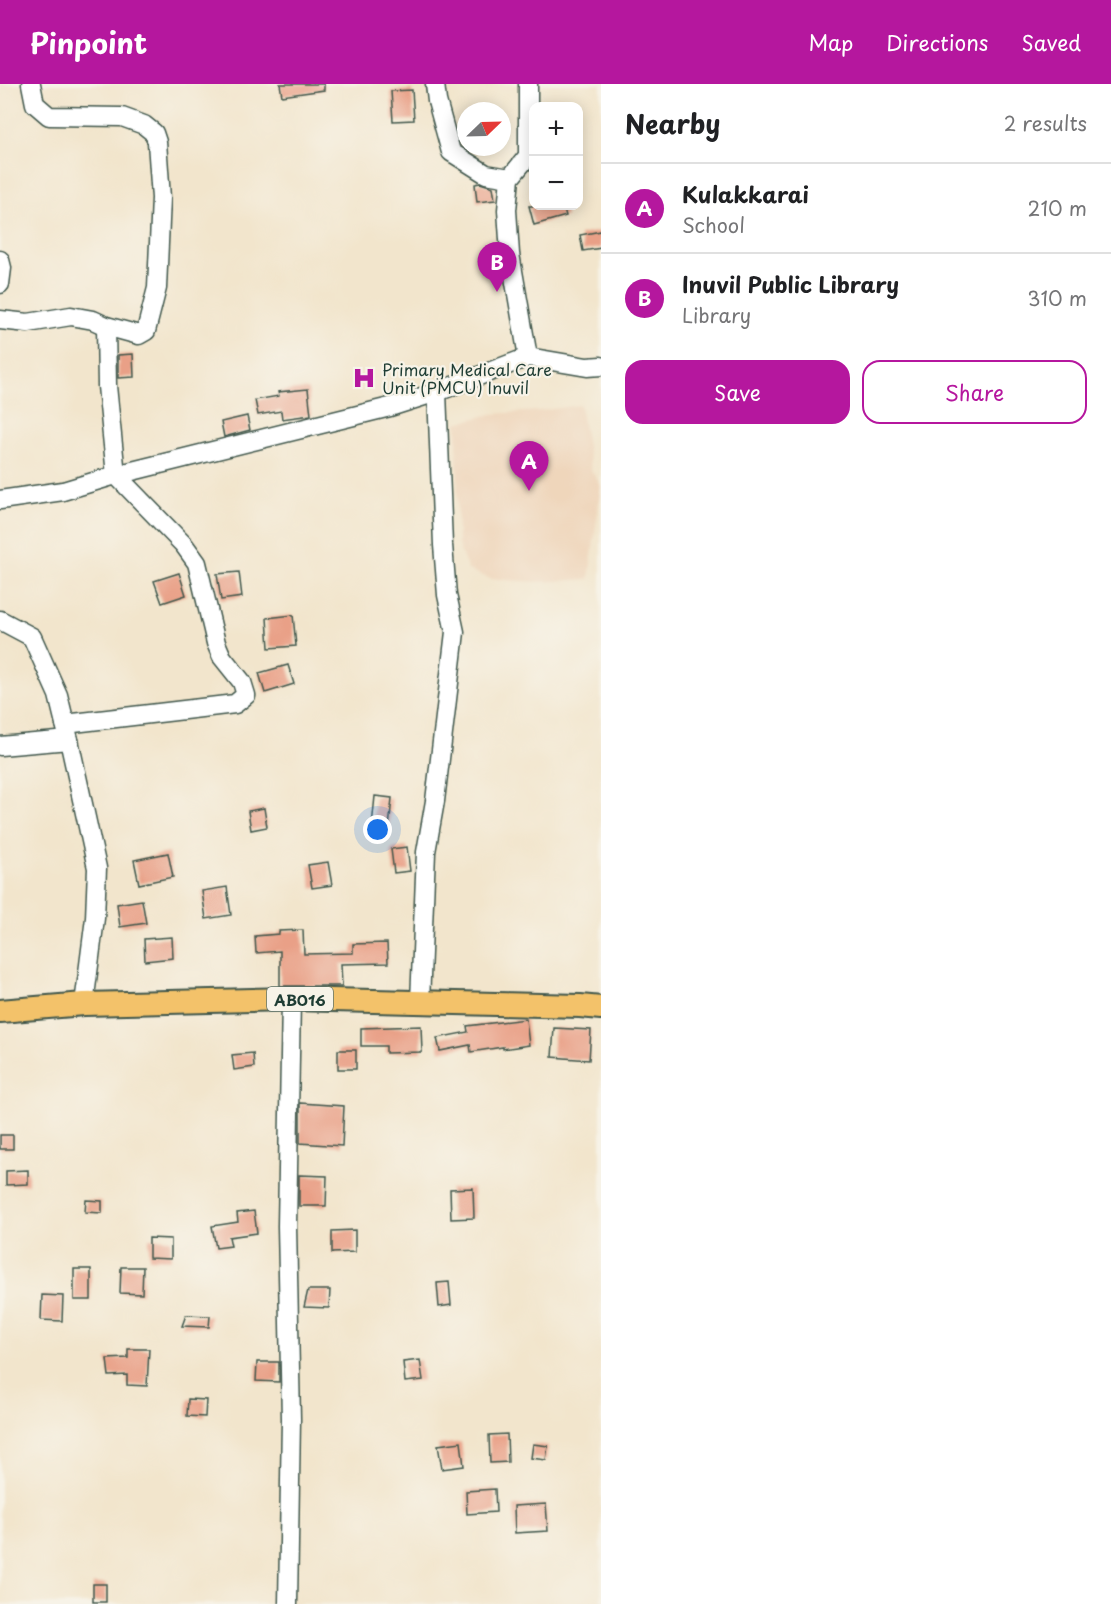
<!DOCTYPE html>
<meta charset="utf-8">
<style>
body{margin:0;font-family:"Playpen Sans",sans-serif;background:#f2f2f2;color:#202124}
.controls{position:absolute;right:18px;top:18px;display:grid;overflow:hidden;border-radius:12px;box-shadow:0 3px 15px #0003}
.controls button{width:54px;height:54px;display:grid;place-items:center;padding:0;border:0;border-bottom:2px solid #e0e0e0;background:#fff;color:#202124;font:30px sans-serif}
.compass{position:absolute;left:457px;top:18px;width:54px;height:54px;border-radius:50%;background:#fff;box-shadow:0 3px 15px #0003;rotate:67deg}
.you{position:absolute;left:378px;top:746px;width:21px;height:21px;margin:-15px;border:4px solid #fff;border-radius:50%;background:#1a73e8;box-shadow:0 0 0 9px #1a73e833}
.badge{display:grid;place-items:center;width:39px;height:39px;border-radius:50%;background:#b5179e;color:#fff;font-size:20px;font-weight:700}
.pin{position:absolute;translate:-50% -50px;filter:drop-shadow(0 2px 3px #0008)}
.pin::after{content:'';position:absolute;top:32px;width:21px;height:18px;background:inherit;clip-path:polygon(0 0,100% 0,50% 100%)}
.list{margin:0;padding:0;list-style:none}
h2{display:flex;justify-content:space-between;align-items:center;height:78px;margin:0;padding:0 24px;font-size:26px}
h2 small{font-size:20px;font-weight:400;color:#757577}
.list li{display:grid;grid-template-columns:39px 1fr auto;gap:18px;align-items:center;box-sizing:border-box;height:90px;padding:0 24px;border-top:2px solid #e0e0e0}
.list b{display:block;font-size:22px;white-space:nowrap}
.list p{margin:0;font-size:20px;white-space:nowrap;color:#757577}
.list em{font-size:20px;font-style:normal;color:#757577}
.actions{display:flex;gap:12px;padding:18px 24px}
.actions a{flex:1;padding:14px 0;border:2px solid #b5179e;border-radius:18px;text-align:center;font-size:21px;color:#b5179e}
.actions .main{background:#b5179e;color:#fff}
.map{position:relative;flex:none;width:601px;height:1520px;overflow:hidden}
header{display:flex;align-items:center;gap:36px;box-sizing:border-box;height:84px;padding:0 30px;background:#b5179e;color:#fff}
header strong{font-size:28px}
nav{display:flex;gap:33px;margin-inline-start:auto;font-size:21px}
main{display:flex}
aside{flex:1;background:#fff}
.map>svg:first-child{display:block}
</style>
<header>
<strong>Pinpoint</strong>
<nav><a>Map</a><a>Directions</a><a>Saved</a></nav>
</header>
<main>
<div class="map">
<svg width="601" height="1520" viewBox="0 0 601 1520">
<rect width="100%" height="100%" fill="#f7f3e8"/>
<filter id="ink" filterUnits="userSpaceOnUse"><feTurbulence type="fractalNoise" baseFrequency=".0167" numOctaves="2"/><feDisplacementMap in="SourceGraphic" scale="12" xChannelSelector="R" yChannelSelector="G"/><feConvolveMatrix kernelMatrix="1 2 1 2 8 2 1 2 1" color-interpolation-filters="sRGB"/></filter>
<filter id="wash" filterUnits="userSpaceOnUse"><feTurbulence type="fractalNoise" baseFrequency=".008" numOctaves="4" result="noise"/><feDisplacementMap in="SourceGraphic" scale="24" xChannelSelector="R" yChannelSelector="G"/><feGaussianBlur stdDeviation="1.35" result="paint"/><feColorMatrix in="noise" values="0 0 0 0 0 0 0 0 0 0 0 0 0 0 0 0 0 1.4 0 .05"/><feComposite in="paint" operator="in"/></filter>
<g filter="url(#wash)">
<rect width="100%" height="100%" fill="#f2e5cc"/>
<polygon fill="#efd6bb" points="580,321 591,386 601,402 589,495 538,498 491,495 468,486 458,461 457,339 492,330 539,327"/>
<g id="blocks">
<g fill="#e9a087">
<polygon points="280,0 324,0 324,6 282,12"/>
<polygon points="412,6 414,36 393,37 391,7"/>
<polygon points="480,99 493,103 495,116 477,118 475,100"/>
<polygon points="529,122 563,122 566,132 534,141"/>
<polygon points="601,147 601,164 583,167 580,151"/>
<polygon points="133,270 134,293 118,294 118,271"/>
<polygon points="308,305 311,331 282,335 281,327 258,331 255,316 279,312 278,308"/>
<polygon points="247,332 250,346 224,353 221,338"/>
<polygon points="239,488 242,513 221,516 217,490"/>
<polygon points="179,489 186,511 162,519 154,497"/>
<polygon points="293,531 296,562 269,564 267,534"/>
<polygon points="288,581 294,600 265,609 259,589"/>
<polygon points="375,712 392,714 389,744 372,742"/>
<polygon points="264,724 267,743 251,746 248,727"/>
<polygon points="407,763 410,787 394,789 391,765"/>
<polygon points="168,769 173,793 139,800 134,776"/>
<polygon points="328,778 332,801 312,804 308,781"/>
<polygon points="227,803 231,831 206,835 202,807"/>
<polygon points="142,816 146,839 120,843 117,820"/>
<polygon points="303,846 304,870 353,869 353,860 387,859 388,879 341,880 342,902 280,902 280,867 256,869 255,852 279,850 279,847"/>
<polygon points="172,853 173,874 145,877 144,855"/>
<polygon points="526,935 529,961 503,965 503,963 471,968 470,961 440,967 437,954 468,948 467,942"/>
<polygon points="421,942 422,968 386,969 386,962 361,962 361,944"/>
<polygon points="554,944 591,946 589,976 552,973"/>
<rect x="338" y="966" width="18" height="19"/>
<polygon points="253,969 254,983 234,986 232,971"/>
<polygon points="300,1019 344,1022 342,1062 300,1059"/>
<rect x="0" y="1051" width="13" height="14"/>
<polygon points="28,1086 28,1100 6,1101 6,1087"/>
<polygon points="299,1091 327,1092 326,1122 299,1122"/>
<polygon points="473,1104 474,1134 451,1135 450,1105"/>
<polygon points="86,1116 102,1117 102,1129 85,1128"/>
<polygon points="254,1127 257,1149 229,1153 231,1162 216,1164 212,1142 238,1138 237,1129"/>
<polygon points="355,1146 355,1168 332,1169 332,1147"/>
<polygon points="149,1154 171,1155 171,1175 149,1174"/>
<polygon points="121,1183 143,1183 142,1210 120,1209"/>
<rect x="74" y="1185" width="17" height="31"/>
<polygon points="449,1198 451,1221 439,1223 437,1199"/>
<polygon points="308,1206 330,1206 329,1224 304,1223"/>
<polygon points="42,1211 63,1212 62,1237 41,1236"/>
<polygon points="186,1231 210,1232 209,1243 182,1242"/>
<polygon points="128,1265 149,1265 147,1302 127,1301 127,1291 109,1292 107,1275 128,1274"/>
<polygon points="420,1276 423,1296 405,1298 403,1278"/>
<polygon points="257,1278 279,1278 279,1298 256,1297"/>
<polygon points="188,1315 206,1316 205,1333 187,1332"/>
<polygon points="507,1350 508,1378 490,1379 489,1351"/>
<polygon points="461,1358 464,1382 442,1385 438,1361"/>
<polygon points="533,1360 548,1362 546,1376 531,1374"/>
<polygon points="495,1405 496,1428 467,1430 466,1407"/>
<polygon points="546,1420 548,1447 515,1449 514,1422"/>
<rect x="93" y="1500" width="13" height="18"/>
</g>
</g>
</g>
<g filter="url(#ink)">
<use href="#blocks" fill-opacity="0" stroke="#3f564b" stroke-width="1.5"/>
<g fill="none" stroke-linecap="round" stroke-linejoin="round">
<g stroke="#3f564b" stroke-width="21">
<g id="minor">
<polyline points="31,0 35,20 49,32 122,33 144,41 154,49 157,58 161,114 157,204 146,247 139,251 106,242 107,302 116,391 184,461 197,479 216,559 222,573 242,598 246,611 235,620 65,640"/>
<polyline points="435,0 437,17 451,68 486,90 510,94"/>
<polyline points="528,0 528,72 510,94 507,126 510,170 528,273"/>
<polyline points="0,176 2,184 0,200"/>
<polyline points="0,236 28,239 71,232 93,236 106,242"/>
<polyline points="0,416 63,407 116,391 390,323 437,308 528,273 587,283 601,282"/>
<polyline points="0,536 32,553 58,611 69,656 97,784 95,834 84,920"/>
<polyline points="0,662 69,656"/>
<polyline points="420,918 426,768 435,717 455,548 447,511 443,461 437,308"/>
<polyline points="288,1520 291,1335 287,1142 291,915"/>
</g>
</g>
<g stroke="#3f564b" stroke-width="26">
<polyline id="major" points="0,927 84,920 291,915 580,922 601,924"/>
</g>
<use href="#minor" stroke="#fff" stroke-width="18"/>
<use href="#major" stroke="#f3c26a" stroke-width="22"/>
</g>
</g>
<defs>
<g id="hospital-bare" transform="scale(1.8)"><path d="M-5-5h3v3.5h4V-5h3V5h-3V1.5h-4V5h-3Z" fill="#b5179e" stroke="#f7f3e8" stroke-width="2.5" paint-order="stroke"/></g>
</defs>
<g fill-rule="evenodd">
<use href="#hospital-bare" x="364" y="294"/>
</g>
<g text-anchor="middle" dominant-baseline="central" stroke-width="4.5" stroke-linejoin="round" paint-order="stroke">
<rect fill="#f7f3e8" stroke="#60746a" stroke-width="1.5" x="267" y="903" width="66" height="24" rx="4.5"/>
<g font-size="15" font-weight="bold" fill="#1f3d34">
<text x="300" y="915">AB016</text>
</g>
<g font-size="16" fill="#1f3d34" stroke="#f7f3e8" text-anchor="start">
<text x="382" y="285">Primary Medical Care<tspan x="382" dy="18">Unit (PMCU) Inuvil</tspan></text>
</g>
</g>
</svg>
<div class="controls">
<button>+</button>
<button>−</button>
</div>
<svg class="compass" viewBox="-18 -18 36 36"><path d="M0-13l5 13h-10z" fill="#e53935"/><path d="M0 13l5-13h-10z" fill="#757577"/></svg>
<div class="you"></div>
<div class="pin badge" style="left:529px;top:407px">A</div>
<div class="pin badge" style="left:497px;top:208px">B</div>
</div>
<aside>
<h2>Nearby<small>2 results</small></h2>
<ul class="list">
<li><span class="badge">A</span><div><b>Kulakkarai</b><p>School</p></div><em>210 m</em></li>
<li><span class="badge">B</span><div><b>Inuvil Public Library</b><p>Library</p></div><em>310 m</em></li>
</ul>
<div class="actions"><a class="main">Save</a><a>Share</a></div>
</aside>
</main>
